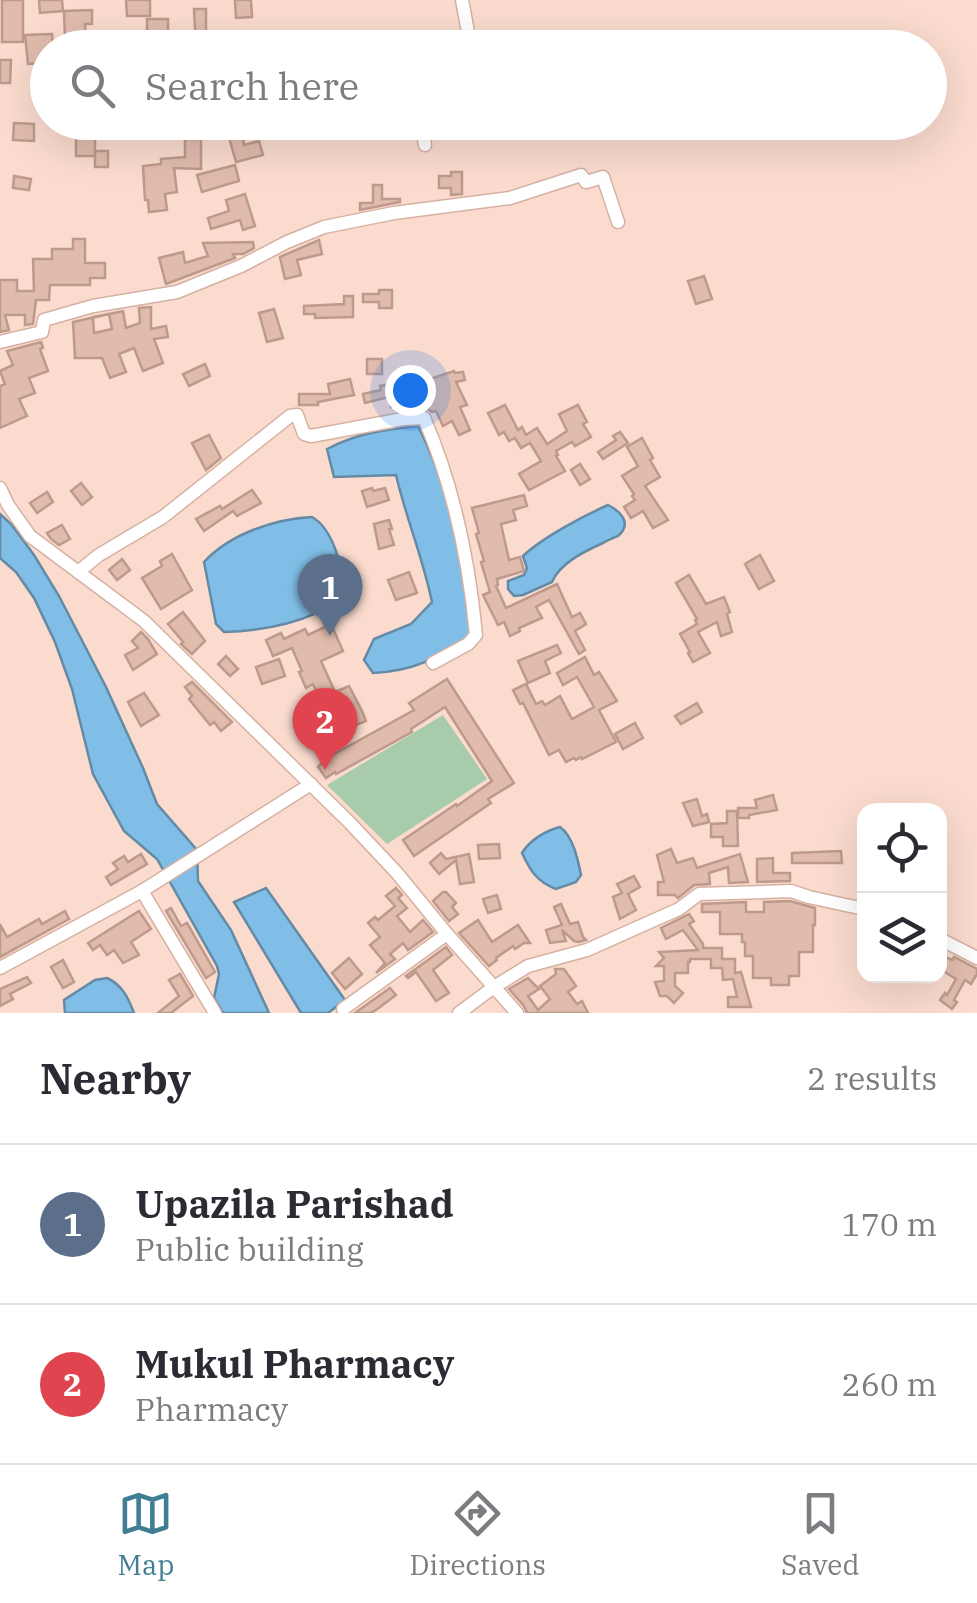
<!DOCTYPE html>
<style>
body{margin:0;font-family:"IBM Plex Serif",serif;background:#f7f7f7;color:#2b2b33}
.controls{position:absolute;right:30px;bottom:30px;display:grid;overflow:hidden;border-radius:20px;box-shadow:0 10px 40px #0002}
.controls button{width:90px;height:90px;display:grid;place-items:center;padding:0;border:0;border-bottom:2px solid #e1e1e2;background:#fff;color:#2b2b33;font:50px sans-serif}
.you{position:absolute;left:410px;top:390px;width:35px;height:35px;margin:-25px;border:8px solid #fff;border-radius:50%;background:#1a73e8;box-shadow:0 0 0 15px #1a73e833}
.badge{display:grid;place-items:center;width:65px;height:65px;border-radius:50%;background:#3f7e93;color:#fff;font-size:32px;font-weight:700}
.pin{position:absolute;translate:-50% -82px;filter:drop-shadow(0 2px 5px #0008)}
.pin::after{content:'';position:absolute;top:52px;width:35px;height:30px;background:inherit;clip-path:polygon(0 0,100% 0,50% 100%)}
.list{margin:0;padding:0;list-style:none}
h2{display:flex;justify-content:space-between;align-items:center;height:130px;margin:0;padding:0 40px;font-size:42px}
h2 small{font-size:32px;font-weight:400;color:#7c7c81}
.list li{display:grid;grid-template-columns:65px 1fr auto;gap:30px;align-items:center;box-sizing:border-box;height:160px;padding:0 40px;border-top:2px solid #e1e1e2}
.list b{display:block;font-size:38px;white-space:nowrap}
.list p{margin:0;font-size:32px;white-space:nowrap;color:#7c7c81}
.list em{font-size:32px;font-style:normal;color:#7c7c81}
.icon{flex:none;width:55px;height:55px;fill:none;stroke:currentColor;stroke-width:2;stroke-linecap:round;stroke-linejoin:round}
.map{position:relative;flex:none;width:977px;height:1013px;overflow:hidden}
.search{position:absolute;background:#fff;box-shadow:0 10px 40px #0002;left:30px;right:30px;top:30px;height:110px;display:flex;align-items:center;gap:25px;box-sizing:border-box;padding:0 35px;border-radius:55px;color:#7c7c81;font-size:38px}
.sheet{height:450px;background:#fff}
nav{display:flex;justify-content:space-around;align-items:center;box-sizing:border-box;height:140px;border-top:2px solid #e1e1e2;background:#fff;font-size:28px;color:#7c7c81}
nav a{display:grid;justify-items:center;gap:5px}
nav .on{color:#3f7e93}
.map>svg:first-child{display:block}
</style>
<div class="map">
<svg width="977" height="1013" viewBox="0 0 977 1013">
<rect width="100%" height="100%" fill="#fadbce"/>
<polygon fill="#a8cbac" points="443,715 487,779 387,844 327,785"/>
<g fill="#81bee7" stroke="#648aa5" stroke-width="2.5">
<path d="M418,426C451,492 465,561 472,635C436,658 417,671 373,673L364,660L374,639L411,624L432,602C423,558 406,518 396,475L334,477L327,449C358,433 383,430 418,426Z"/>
<path d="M608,505C620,511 633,523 618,536C617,536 604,542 603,543C585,551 560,563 552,582L523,595L514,596L508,589V581L524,575L527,568L523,556C542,538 583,516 608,505Z"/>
<polygon points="0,514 11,524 34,555 59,596 106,687 143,768 157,804 197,850 198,881 231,930 269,1013 223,1013 214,998 219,974 217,966 157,859 124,831 93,774 72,689 55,642 34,598 16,572 0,558"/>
<path d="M312,517C334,529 345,574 344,597C311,622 264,631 224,632L216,624L204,562C230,534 274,519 312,517Z"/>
<path d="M560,827C573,836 578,860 581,875L576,882L556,889C537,882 530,870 522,853C530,840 545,831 560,827Z"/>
<polygon points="266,888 345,1000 328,1013 301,1013 234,902"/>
<path d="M107,978C122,985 128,997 134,1013H65L64,1000L95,980Z"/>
</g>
<g fill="#e1bcad" stroke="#bd9a8b" stroke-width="2.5" fill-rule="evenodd">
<rect x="2" y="0" width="21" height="42"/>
<polygon points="39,0 62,0 63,11 40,13"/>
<polygon points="126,0 150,0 150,16 127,16"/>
<polygon points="235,0 251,0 252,17 236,18"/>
<polygon points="194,9 206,9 206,48 196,48"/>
<polygon points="92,10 92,24 85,24 86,45 69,47 68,38 65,39 64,11"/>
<polygon points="147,19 168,19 168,48 157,48 157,34 147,34"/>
<polygon points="52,34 53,48 48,48 48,60 41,60 42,63 28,64 25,35"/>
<polygon points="0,60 11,60 10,83 0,83"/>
<polygon points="223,122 241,122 244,145 259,141 263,155 236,162 228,134 225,134"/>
<polygon points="14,123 34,124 34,141 13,140"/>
<polygon points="76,133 95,135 95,156 76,156"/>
<polygon points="185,139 201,139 201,169 174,168 177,192 165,194 167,210 149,212 148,200 145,200 143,166 161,164 161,159 185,157"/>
<rect x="95" y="151" width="13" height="16"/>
<polygon points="235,165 239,181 202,192 197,175"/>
<polygon points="451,172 462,172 462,194 451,195 451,188 439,188 439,176 451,176"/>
<polygon points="14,176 31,179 29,190 13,188"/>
<polygon points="373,185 382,185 382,199 400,199 400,202 360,210 360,203 373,203"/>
<polygon points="245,194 255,226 243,230 240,220 211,229 208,218 229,211 226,200"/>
<polygon points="73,239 85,239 85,263 105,263 105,278 90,278 90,285 50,285 49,300 36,300 33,324 25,325 25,315 5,315 9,330 0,332 0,280 17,280 17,291 34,291 33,259 52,259 52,249 73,249"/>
<polygon points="319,240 322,254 297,260 301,275 285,279 280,257"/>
<polygon points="253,242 254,248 243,254 233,254 235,258 166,284 159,258 183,252 185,263 208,256 203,243"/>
<polygon points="704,276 712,299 696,304 688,281"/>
<polygon points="379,290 392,290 392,308 379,308 379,302 363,302 363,294 379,294"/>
<polygon points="344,296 353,296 353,317 315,318 315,314 304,314 304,306 344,304"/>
<path d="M151,307V329L166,326L168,337L154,339L163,363L143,371L134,348L119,354L126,372L110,378L102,358H75L73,322L123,311L126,328L140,323L139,308ZM109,314L112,329L94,333L93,317Z"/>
<polygon points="274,309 283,338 267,342 259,313"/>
<polygon points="41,342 43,348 40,349 48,371 29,378 35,393 19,399 27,416 0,428 0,386 5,384 0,371 13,365 7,351"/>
<rect x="367" y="359" width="15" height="15"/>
<polygon points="205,364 210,376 189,386 183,374"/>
<polygon points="454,371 455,373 463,372 465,380 456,382 467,405 460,407 470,430 459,435 452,421 443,426 436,411 432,412 428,409 420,408 416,395 433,390 430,379"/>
<polygon points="350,379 354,395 318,402 318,405 299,405 299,394 330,394 328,384"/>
<polygon points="394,383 399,405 391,407 389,397 365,403 363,394 381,390 380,386"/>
<polygon points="505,405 518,430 522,427 526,435 537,428 547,444 567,431 559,414 578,405 587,422 583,424 591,437 575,446 572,442 556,451 558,455 556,456 565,471 529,490 519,474 541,461 530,443 521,448 515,438 509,441 504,432 499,435 488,413"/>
<polygon points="620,432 628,443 603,459 598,452 616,440 613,436"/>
<polygon points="209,435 221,458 206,470 192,443"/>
<polygon points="642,438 653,458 650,460 660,477 645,486 668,520 653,528 643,511 631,518 624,507 635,500 632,496 634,494 622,476 638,466 627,447"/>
<polygon points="580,464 590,479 580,485 571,470"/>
<polygon points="81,483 92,497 82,505 71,491"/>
<polygon points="372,488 373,491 385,488 389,500 367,507 362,491"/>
<polygon points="252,490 261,503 237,516 233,511 204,531 196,519 220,506 222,509"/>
<polygon points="47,492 53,502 37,513 30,503"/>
<polygon points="524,495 527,506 513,510 516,520 501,524 509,560 520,557 524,571 497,579 498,585 496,586 506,608 557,584 572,617 580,613 586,624 575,631 585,650 579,654 549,600 536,607 542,618 519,628 520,631 510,636 504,622 498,625 483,595 490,592 481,562 484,561 476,534 479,533 472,508"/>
<polygon points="389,520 392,529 389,529 394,545 379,549 374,524"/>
<polygon points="62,525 70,539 59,545 51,539 47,533"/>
<polygon points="172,554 192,590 161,609 142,578 162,566 160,561"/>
<polygon points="760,555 774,581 759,589 745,564"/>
<polygon points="122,559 130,570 117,580 109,570"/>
<polygon points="409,572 417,593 396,600 388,580"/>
<polygon points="689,575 706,604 724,597 730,612 727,614 732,632 721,636 717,622 698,632 710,653 693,662 688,653 690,652 680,634 697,624 695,620 697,619 676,583"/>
<polygon points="183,612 205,641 192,654 181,644 183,642 168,624"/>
<polygon points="331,624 343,651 321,661 335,692 349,686 362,711 366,721 351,727 346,716 330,723 313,684 306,688 299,672 302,671 292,648 273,656 266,640 281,633 284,639 305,629 308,635"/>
<polygon points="141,632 148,639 157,654 133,670 125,655 138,648 132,641"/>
<polygon points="557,645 561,653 545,661 550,673 528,683 518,661"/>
<polygon points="226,656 238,669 230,676 218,664"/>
<polygon points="585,657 594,675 599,672 617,701 599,710 616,742 582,759 581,757 576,760 574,758 566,762 559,750 549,755 523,703 520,704 513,690 526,684 536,704 542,701 545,705 560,696 572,719 594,707 577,677 563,685 557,673"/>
<polygon points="279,659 285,676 262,684 256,667"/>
<polygon points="447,679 514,783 488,799 491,803 414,856 403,840 456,804 457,806 492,781 445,707 411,729 412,732 336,774 335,772 326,778 318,767 327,758 414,710 409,703"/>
<polygon points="192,682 232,722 221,731 214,722 210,725 189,699 192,696 185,687"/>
<polygon points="144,693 159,715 141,726 128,702"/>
<polygon points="697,703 702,712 681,724 675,716"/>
<polygon points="635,723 643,738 623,749 615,734"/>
<polygon points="773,795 777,810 749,815 749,818 738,818 738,808 757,808 755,800"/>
<polygon points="697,799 702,816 707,814 709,822 693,826 683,803"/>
<polygon points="727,811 737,811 738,846 723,846 723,837 711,837 711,824 727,823"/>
<polygon points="499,844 500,858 479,859 478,845"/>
<polygon points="671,849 677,863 693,858 697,868 740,854 748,882 729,883 728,867 709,873 710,884 694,885 678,898 675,895 658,895 658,882 664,882 657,855"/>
<polygon points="841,851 842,863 792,863 792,853"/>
<polygon points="441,853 446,859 469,854 474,882 460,884 456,860 439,874 430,863"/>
<polygon points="141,854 147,864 111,885 106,877 118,869 113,863 124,856 128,862"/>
<polygon points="773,858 773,873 790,873 790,881 757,882 757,859"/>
<polygon points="634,876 640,887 628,894 636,910 620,919 613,897 622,893 617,884"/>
<polygon points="396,888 402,895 398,898 407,908 397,916 410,932 423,920 433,932 408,950 403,943 390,954 395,959 376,973 385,963 370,945 380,937 368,923 375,917 378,920 395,906 386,896"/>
<polygon points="443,892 446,892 456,903 452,907 458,914 449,921 433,901"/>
<polygon points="497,895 501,909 488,913 483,899"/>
<polygon points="790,901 815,908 815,925 813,925 813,952 799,952 799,976 789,976 789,985 771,985 771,978 753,978 753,956 745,956 745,942 742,942 742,934 720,934 720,912 702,912 702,904 746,902 746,912 764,912 764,902"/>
<polygon points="561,904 570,924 578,922 583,937 586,940 579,942 574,941 562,930 566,941 550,943 546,930 562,925 554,907"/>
<polygon points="171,908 181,926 187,923 215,972 206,978 166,911"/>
<polygon points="65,911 69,919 0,957 0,924 7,937 39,919 42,924"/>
<polygon points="139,911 151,929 131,942 139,955 123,963 114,950 107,955 100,945 93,950 88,943"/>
<polygon points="689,914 694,921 689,924 703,944 703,948 722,948 722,959 735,959 735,973 741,972 751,1007 728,1007 728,997 737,997 733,979 723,980 722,968 711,968 711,959 690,959 690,962 688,962 688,973 675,973 675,986 683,993 674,1003 667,996 660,996 655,982 664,981 664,966 656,966 664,958 659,952 698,950 683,930 666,939 661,928"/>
<polygon points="478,920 492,942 518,925 530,943 524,943 515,949 513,946 496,958 497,960 489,966 459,933"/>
<polygon points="446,947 452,955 433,970 449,993 436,1001 416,972 408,978 406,976"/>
<polygon points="940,954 952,960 954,957 977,969 977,974 971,984 965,980 954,1000 957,1002 952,1009 940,1000 945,993 947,995 956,979 940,969"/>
<polygon points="349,958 362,974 345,989 332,973"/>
<polygon points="63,960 74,982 63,988 51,967"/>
<polygon points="555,969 564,969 576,986 568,992 577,1004 582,1001 588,1013 527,1013 524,1006 509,989 528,978 539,989 528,996 538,1010 550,999 540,986 556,974"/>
<polygon points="180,974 193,996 171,1013 158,1013 179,996 169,980"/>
<polygon points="27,977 31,983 10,994 13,999 0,1006 0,989"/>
<polygon points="390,988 396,995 376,1010 370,1013 355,1013"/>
</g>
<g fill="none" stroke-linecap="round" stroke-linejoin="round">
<g stroke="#d6b1a2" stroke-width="15">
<g id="minor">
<polyline points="462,0 471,48"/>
<polyline points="421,122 425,145"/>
<polyline points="0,342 42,332 44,320 93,306 177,292 241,266 287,242 324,227 394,213 510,198 581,175 586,182 603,177 618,222"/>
<polyline points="0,488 8,505 30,536 144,621 350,823 397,873 447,934 517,1013"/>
<path d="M78,572L99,555L163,517L290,416L297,415L304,434L311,436L403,419L424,418C454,487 469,560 476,635L468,644L433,663"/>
<polyline points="142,891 215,1013"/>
<polyline points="940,939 977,958"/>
<polyline points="0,968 142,891 311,784"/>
<polyline points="343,1009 447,934"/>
<polyline points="459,1013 494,987 528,966 587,950 679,909 699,894 791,891 809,897 864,909"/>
</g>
</g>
<use href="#minor" stroke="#fff" stroke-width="12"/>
</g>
</svg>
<div class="controls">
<button><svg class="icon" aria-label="locate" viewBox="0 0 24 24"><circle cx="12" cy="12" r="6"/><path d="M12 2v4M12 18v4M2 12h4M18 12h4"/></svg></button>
<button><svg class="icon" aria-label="layers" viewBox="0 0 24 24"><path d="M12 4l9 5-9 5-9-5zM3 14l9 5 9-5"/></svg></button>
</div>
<div class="you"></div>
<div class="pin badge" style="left:330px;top:636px;background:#5c6f8a">1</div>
<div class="pin badge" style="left:325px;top:770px;background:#e0444e">2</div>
<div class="search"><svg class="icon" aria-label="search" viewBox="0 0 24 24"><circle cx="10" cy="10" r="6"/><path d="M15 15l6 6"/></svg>Search here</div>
</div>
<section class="sheet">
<h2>Nearby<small>2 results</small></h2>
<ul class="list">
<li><span class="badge" style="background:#5c6f8a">1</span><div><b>Upazila Parishad</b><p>Public building</p></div><em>170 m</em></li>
<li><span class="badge" style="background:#e0444e">2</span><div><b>Mukul Pharmacy</b><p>Pharmacy</p></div><em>260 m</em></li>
</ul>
</section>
<nav>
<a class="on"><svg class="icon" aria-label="map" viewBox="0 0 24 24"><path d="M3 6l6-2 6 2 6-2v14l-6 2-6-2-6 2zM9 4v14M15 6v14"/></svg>Map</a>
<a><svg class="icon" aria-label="directions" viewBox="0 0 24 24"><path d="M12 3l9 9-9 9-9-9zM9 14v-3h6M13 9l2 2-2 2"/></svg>Directions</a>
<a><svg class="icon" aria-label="saved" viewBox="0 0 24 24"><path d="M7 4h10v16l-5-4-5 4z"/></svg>Saved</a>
</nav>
